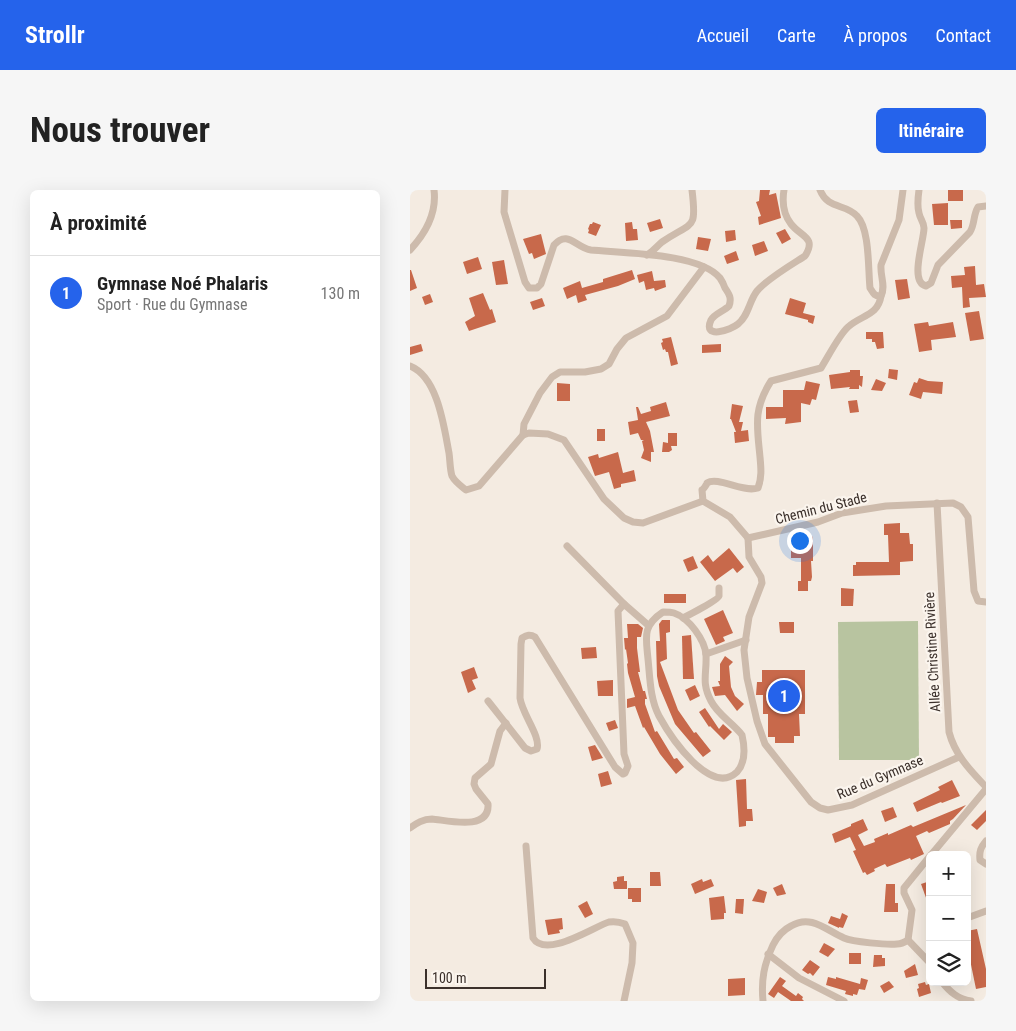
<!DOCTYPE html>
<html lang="fr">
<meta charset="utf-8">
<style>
body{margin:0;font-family:"Roboto Condensed",sans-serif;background:#f6f6f6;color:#222}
.controls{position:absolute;right:15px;bottom:15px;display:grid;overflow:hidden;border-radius:8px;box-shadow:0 5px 20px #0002}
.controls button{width:45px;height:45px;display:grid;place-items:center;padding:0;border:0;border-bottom:1px solid #e0e0e0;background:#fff;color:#222;font:25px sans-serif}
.scale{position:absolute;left:15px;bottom:12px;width:121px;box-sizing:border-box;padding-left:5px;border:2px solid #3b302b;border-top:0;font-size:14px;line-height:18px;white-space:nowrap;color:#3b302b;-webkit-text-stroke:4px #fbf5ee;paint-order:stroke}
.you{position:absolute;left:389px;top:350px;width:18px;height:18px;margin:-12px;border:4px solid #fff;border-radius:50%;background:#1a73e8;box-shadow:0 0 0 8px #1a73e833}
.badge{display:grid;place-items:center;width:32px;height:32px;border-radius:50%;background:#2563eb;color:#fff;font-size:16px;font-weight:700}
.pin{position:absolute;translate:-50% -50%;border:2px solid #fff;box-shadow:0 1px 5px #0006}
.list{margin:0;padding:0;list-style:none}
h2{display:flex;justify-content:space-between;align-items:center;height:65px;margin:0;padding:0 20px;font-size:21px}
h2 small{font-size:16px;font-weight:400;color:#767676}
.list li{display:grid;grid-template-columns:32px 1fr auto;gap:15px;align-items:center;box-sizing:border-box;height:75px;padding:0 20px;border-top:1px solid #e0e0e0}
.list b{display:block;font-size:19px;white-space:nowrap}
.list p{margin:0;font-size:16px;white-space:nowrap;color:#767676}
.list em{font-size:16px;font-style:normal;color:#767676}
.icon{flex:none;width:28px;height:28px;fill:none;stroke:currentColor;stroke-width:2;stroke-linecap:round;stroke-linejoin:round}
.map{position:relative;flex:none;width:576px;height:811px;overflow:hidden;border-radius:8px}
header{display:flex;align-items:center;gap:30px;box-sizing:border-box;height:70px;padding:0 25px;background:#2563eb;color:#fff}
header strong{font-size:24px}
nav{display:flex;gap:28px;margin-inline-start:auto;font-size:18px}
.intro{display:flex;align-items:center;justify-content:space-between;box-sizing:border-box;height:120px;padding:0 30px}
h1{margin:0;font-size:35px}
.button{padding:12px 22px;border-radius:8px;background:#2563eb;color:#fff;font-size:18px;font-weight:700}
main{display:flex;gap:30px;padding:0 30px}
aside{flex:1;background:#fff;border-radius:8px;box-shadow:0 5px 20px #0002}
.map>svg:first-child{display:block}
</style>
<header>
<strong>Strollr</strong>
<nav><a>Accueil</a><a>Carte</a><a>À propos</a><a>Contact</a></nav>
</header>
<div class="intro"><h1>Nous trouver</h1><a class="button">Itinéraire</a></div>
<main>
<aside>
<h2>À proximité<small></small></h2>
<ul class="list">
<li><span class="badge">1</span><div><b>Gymnase Noé Phalaris</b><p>Sport · Rue du Gymnase</p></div><em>130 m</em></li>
</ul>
</aside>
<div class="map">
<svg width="576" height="811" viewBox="0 0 576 811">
<rect width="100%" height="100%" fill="#f4ebe1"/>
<polygon fill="#b8c4a0" points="508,431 509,570 429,570 428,432"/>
<g fill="#c8694b">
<polygon points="350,0 360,0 359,5 366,3 371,28 349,35 348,27 351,26 346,12 349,11"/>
<rect x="538" y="0" width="15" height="11"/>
<polygon points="538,13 538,35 524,35 522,14"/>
<polygon points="250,29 253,38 240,42 237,33"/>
<polygon points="540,30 552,30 552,38 541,39"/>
<polygon points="183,32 191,35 186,46 178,43 179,40 178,39 180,34 182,34"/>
<polygon points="222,32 223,39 227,39 228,50 216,51 215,33"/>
<polygon points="375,39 381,49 372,54 366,43"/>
<polygon points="325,40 326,50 316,52 315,41"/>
<polygon points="131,44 136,64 124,69 122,63 119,64 113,49"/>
<polygon points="288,47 301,49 298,61 286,59"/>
<polygon points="354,51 358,61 345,66 342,55"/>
<polygon points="326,61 329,70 317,74 314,66"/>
<polygon points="68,67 72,79 57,84 53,72"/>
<polygon points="94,70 98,94 86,95 82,72"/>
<polygon points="565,76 566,95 574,94 576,107 559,108 560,117 553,118 552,97 542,98 541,86 555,85 554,77"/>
<polygon points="0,80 1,80 7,98 0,101"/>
<polygon points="222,80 225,89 208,96 175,105 177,110 168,113 166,105 157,109 153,98 170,91 172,98 193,92 193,89"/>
<polygon points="242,81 244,91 255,90 256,97 245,101 244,98 236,100 234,91 229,93 227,85"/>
<polygon points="497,89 500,108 488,110 485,90"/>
<polygon points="73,103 80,120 82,119 86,132 59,141 55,132 65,126 59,108"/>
<polygon points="20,104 23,112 15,115 12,107"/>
<polygon points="132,108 135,116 123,120 120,112"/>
<polygon points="380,108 396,113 393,123 405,126 403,134 398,132 398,130 375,124"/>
<polygon points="569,121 574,149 560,151 555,123"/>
<polygon points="518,132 519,136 543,132 546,147 521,150 522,160 509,162 504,134"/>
<polygon points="456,142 473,142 474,158 467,159 465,152 462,152 462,149 456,149"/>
<polygon points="261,147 268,174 261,176 258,162 256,162 255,159 253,160 251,153 253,152 252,149"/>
<polygon points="11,154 13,161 0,165 0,157"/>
<polygon points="311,154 311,162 292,163 292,155"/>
<polygon points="479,179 488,180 487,190 478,188"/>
<polygon points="440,180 450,180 450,186 453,186 452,197 449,195 449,199 439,199 440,197 421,199 419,185 440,182"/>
<polygon points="509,188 518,191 533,192 532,204 513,202 511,209 499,205 504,192 507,193"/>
<polygon points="466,189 476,193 472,201 461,200"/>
<polygon points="396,191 410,194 406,210 402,209 400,215 391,213 391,232 375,234 376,228 356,229 356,217 373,217 373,200 394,200"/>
<polygon points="147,193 160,194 160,211 147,211"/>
<polygon points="447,210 449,222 440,223 438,211"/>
<polygon points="256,212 260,226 236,232 240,241 244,262 241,262 241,272 231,268 234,260 232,251 234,250 231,250 228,243 220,245 218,232 228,230 226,217 228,217 231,224 241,221 240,217"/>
<polygon points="322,214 333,216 329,232 333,232 331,241 338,240 339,251 325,253 324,242 326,242 321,229 320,229"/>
<rect x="187" y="239" width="8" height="12"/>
<polygon points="258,243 267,243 267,256 261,256 262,260 259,262 252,262 253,252 258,253"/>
<polygon points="208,262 213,283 224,280 226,291 211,294 211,297 204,299 199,282 185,286 178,267 188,264 189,268"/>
<polygon points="490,333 490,343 499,343 500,354 503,354 503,371 490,372 490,385 443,386 443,375 446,375 446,372 479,372 478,345 474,345 474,334"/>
<polygon points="390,346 402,346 403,348 403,371 401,371 402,387 401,391 398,391 398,401 388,401 388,391 391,391 391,368 381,368 381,350 390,350"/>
<polygon points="319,358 334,377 327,383 323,378 305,391 290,372 298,365 303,372"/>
<polygon points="283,366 288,378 278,382 273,370"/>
<polygon points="431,398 444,399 443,416 431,416"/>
<rect x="254" y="404" width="22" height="9"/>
<polygon points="313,420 323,443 313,447 315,451 306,455 294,429"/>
<polygon points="252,430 260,430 260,442 256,443 257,469 250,472 268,520 284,543 286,542 301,561 293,567 265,534 249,496 247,486 246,451 250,451 249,434"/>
<polygon points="369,432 384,432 384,443 370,443"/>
<polygon points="217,434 228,434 233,438 231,447 227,447 227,458 230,482 228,482 233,501 235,501 237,509 235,509 235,514 245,542 247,541 264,569 267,568 274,577 266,584 250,564 234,537 233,538 225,516 217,518 217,509 225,507 218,483 217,474 218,473 216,459 215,460 214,448 218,448"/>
<polygon points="281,445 284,489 273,489 272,446"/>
<polygon points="186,457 187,468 172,469 171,458"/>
<polygon points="315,466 323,472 319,476 321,497 325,506 334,514 327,521 315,505 305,506 302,497 310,496 308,491 310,491 310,474"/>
<polygon points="64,477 68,488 62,490 66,499 58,503 51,482"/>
<polygon points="352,480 395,480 395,524 389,524 390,546 384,546 384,553 365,553 365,547 358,547 358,524 353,524 353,505 346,505 347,492 352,492"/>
<polygon points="203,490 203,506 188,506 187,491"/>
<polygon points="285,495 290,506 280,511 275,500"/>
<polygon points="295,518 309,539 313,534 322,542 314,550 300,536 299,537 289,522"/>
<polygon points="205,530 208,538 199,541 196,533"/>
<polygon points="185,555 193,568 182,571 178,557"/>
<polygon points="198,581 202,594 191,597 188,584"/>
<polygon points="336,589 337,619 342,619 343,631 336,631 336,636 329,637 326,590"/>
<polygon points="542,590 550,606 532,613 531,612 507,622 503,613 530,600 528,597"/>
<polygon points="556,615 543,629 540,631 540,634 519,643 517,641 506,646 514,664 501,670 500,668 477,677 475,674 464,679 465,681 457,685 455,682 453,683 443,661 446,660 440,647 425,653 422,644 441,636 441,634 453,629 458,640 448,645 454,656 465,652 464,649 478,643 478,645 501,635 503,637"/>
<polygon points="483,617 487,627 475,632 471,621"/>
<polygon points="576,620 576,631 567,640 561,635"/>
<polygon points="240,682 250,682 251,696 240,696"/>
<polygon points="214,686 214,691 217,691 217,699 204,699 203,692 207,691 207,687"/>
<polygon points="292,689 293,692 301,689 304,696 285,704 281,694"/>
<polygon points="520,691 520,716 519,716 511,694"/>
<polygon points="372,694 376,704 367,706 363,698"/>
<polygon points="476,694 485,694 485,713 488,713 488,722 474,722"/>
<polygon points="218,698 231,698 231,712 222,712 222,709 218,709"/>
<polygon points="348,699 357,702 354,713 342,711"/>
<polygon points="314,706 316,723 314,723 314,729 301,730 299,708"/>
<polygon points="326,709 334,709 333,724 325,723"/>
<polygon points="177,711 183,724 175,728 168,716"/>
<polygon points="432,723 438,726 433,738 429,737 429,738 418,733 421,726 430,729"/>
<polygon points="152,728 153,739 149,740 150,743 138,745 135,730"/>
<polygon points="567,739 576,779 576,797 566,799 558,760 561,760 557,741"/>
<polygon points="414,753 425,759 418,767 409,762"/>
<rect x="439" y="763" width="12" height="11"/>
<polygon points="464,765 472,765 472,768 475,768 475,776 463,777"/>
<polygon points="400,770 410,777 403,786 400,783 398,784 392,780"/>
<polygon points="505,774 508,785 496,788 494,781"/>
<polygon points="370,787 376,791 372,796 386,806 388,803 393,807 392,809 394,811 381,811 368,802 364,808 358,804"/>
<polygon points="418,787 426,789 426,787 450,794 451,788 458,790 455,800 449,799 447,805 443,804 443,806 435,804 436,801 416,795"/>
<polygon points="335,788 335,805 318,806 318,789"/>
<polygon points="479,791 484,797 474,803 470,796"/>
<polygon points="515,792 516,795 519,794 521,803 509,807 507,799 509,798 508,794"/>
</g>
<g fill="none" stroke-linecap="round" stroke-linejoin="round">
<g stroke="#cdbbac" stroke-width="7">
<path d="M95,0L94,22L115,92L119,98H127L131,94L144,55C158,39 166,58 181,60C212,63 290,63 310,88C312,91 314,95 315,98C319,104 322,108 319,116C314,121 304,124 301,130C292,150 321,140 328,134C339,125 339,111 347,101C357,89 381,75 395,66C407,47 391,47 381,34C374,25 372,12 374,0"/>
<path d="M410,0C418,20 435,13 447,26C460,39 458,80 460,98C463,103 465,107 471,106C476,96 470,86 471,75L489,30L493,0"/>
<path d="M509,0C508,7 507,16 509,23C510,29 514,32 514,38C514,51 499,92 516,96L521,93L528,75L560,42C565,34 563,25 568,17L576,16"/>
<path d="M0,60C16,43 27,24 24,0"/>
<path d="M237,65C244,61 247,56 252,52C283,31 287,41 282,0"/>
<path d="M0,176C28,187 34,237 39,263C40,270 40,280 42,286C45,292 51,296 56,300L69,296L113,245L119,243L138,244L154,250L194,309L214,328L223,332L233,333L293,311"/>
<polyline points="113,245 114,234 130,203 142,187 150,182 175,182 191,179 199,174 207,159 216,148 257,126 294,77"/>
<path d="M527,313L539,542C545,565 560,580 576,597"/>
<polyline points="338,348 339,367 351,387 352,393 339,427 334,460 337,488 347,531 355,554 401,612 410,618 418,620 442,615 549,567"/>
<path d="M338,348L320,327L293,311L292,300C293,300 297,294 297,293C308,286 333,303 348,298C352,287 351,278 350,267C347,236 343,219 361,191L411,178C418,167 429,145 438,137C451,125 468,126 471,106"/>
<polyline points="338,348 408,332 432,323 476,316 543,313 551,317 558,327 564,401 568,411 576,412"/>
<polyline points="157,356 214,414"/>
<path d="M253,422C257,422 261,422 264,423C279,428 295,450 296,465C297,484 291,492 301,511C308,525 323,533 332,545C335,558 336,572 327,582C300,607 260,546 249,526C240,509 240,488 238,469C236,447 232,436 253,422Z"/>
<path d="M273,428C279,425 308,410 309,406C309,406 309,398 309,398"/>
<polyline points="296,464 336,450"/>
<path d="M78,511L115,558L121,561L127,559C131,546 112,524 110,508L111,454L112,448C117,445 120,444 125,447L205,577L213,584L215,583L218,576L214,564L208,421L214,414L238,435"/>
<path d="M0,638C7,633 13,629 22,629C36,630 80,642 78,614L66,599L64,594L65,588L81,574L90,541L96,533"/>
<path d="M576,651C571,657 569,661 570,670L576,674"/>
<path d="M116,656L123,748C136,769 183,737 199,732C205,731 210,732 215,734L223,753L222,773L214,811"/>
<polyline points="521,665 576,599"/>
<polyline points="557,728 576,721"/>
<polyline points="498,750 520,773"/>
<polyline points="358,764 389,788 434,811"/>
<path d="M532,792C540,802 548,809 561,811"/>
<path d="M353,811C351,790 354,774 363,755C367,747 373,740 381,736C401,724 416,740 434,748C443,752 477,755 487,754C491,754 495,752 498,750L502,720L494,703V698L520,666"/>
</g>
</g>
<g text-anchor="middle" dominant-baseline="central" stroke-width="4.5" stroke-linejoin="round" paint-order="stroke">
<g font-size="14" fill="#3b302b" stroke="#fbf5ee">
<text transform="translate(411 318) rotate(-14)">Chemin du Stade</text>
<text transform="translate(522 462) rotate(-93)">Allée Christine Rivière</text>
<text transform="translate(470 587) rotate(-23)">Rue du Gymnase</text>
</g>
</g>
</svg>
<div class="controls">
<button>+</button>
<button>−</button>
<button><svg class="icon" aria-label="layers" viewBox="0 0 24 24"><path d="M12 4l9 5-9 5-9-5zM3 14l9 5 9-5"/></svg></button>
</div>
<div class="scale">100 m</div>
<div class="you"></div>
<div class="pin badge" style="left:374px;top:506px">1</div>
</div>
</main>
